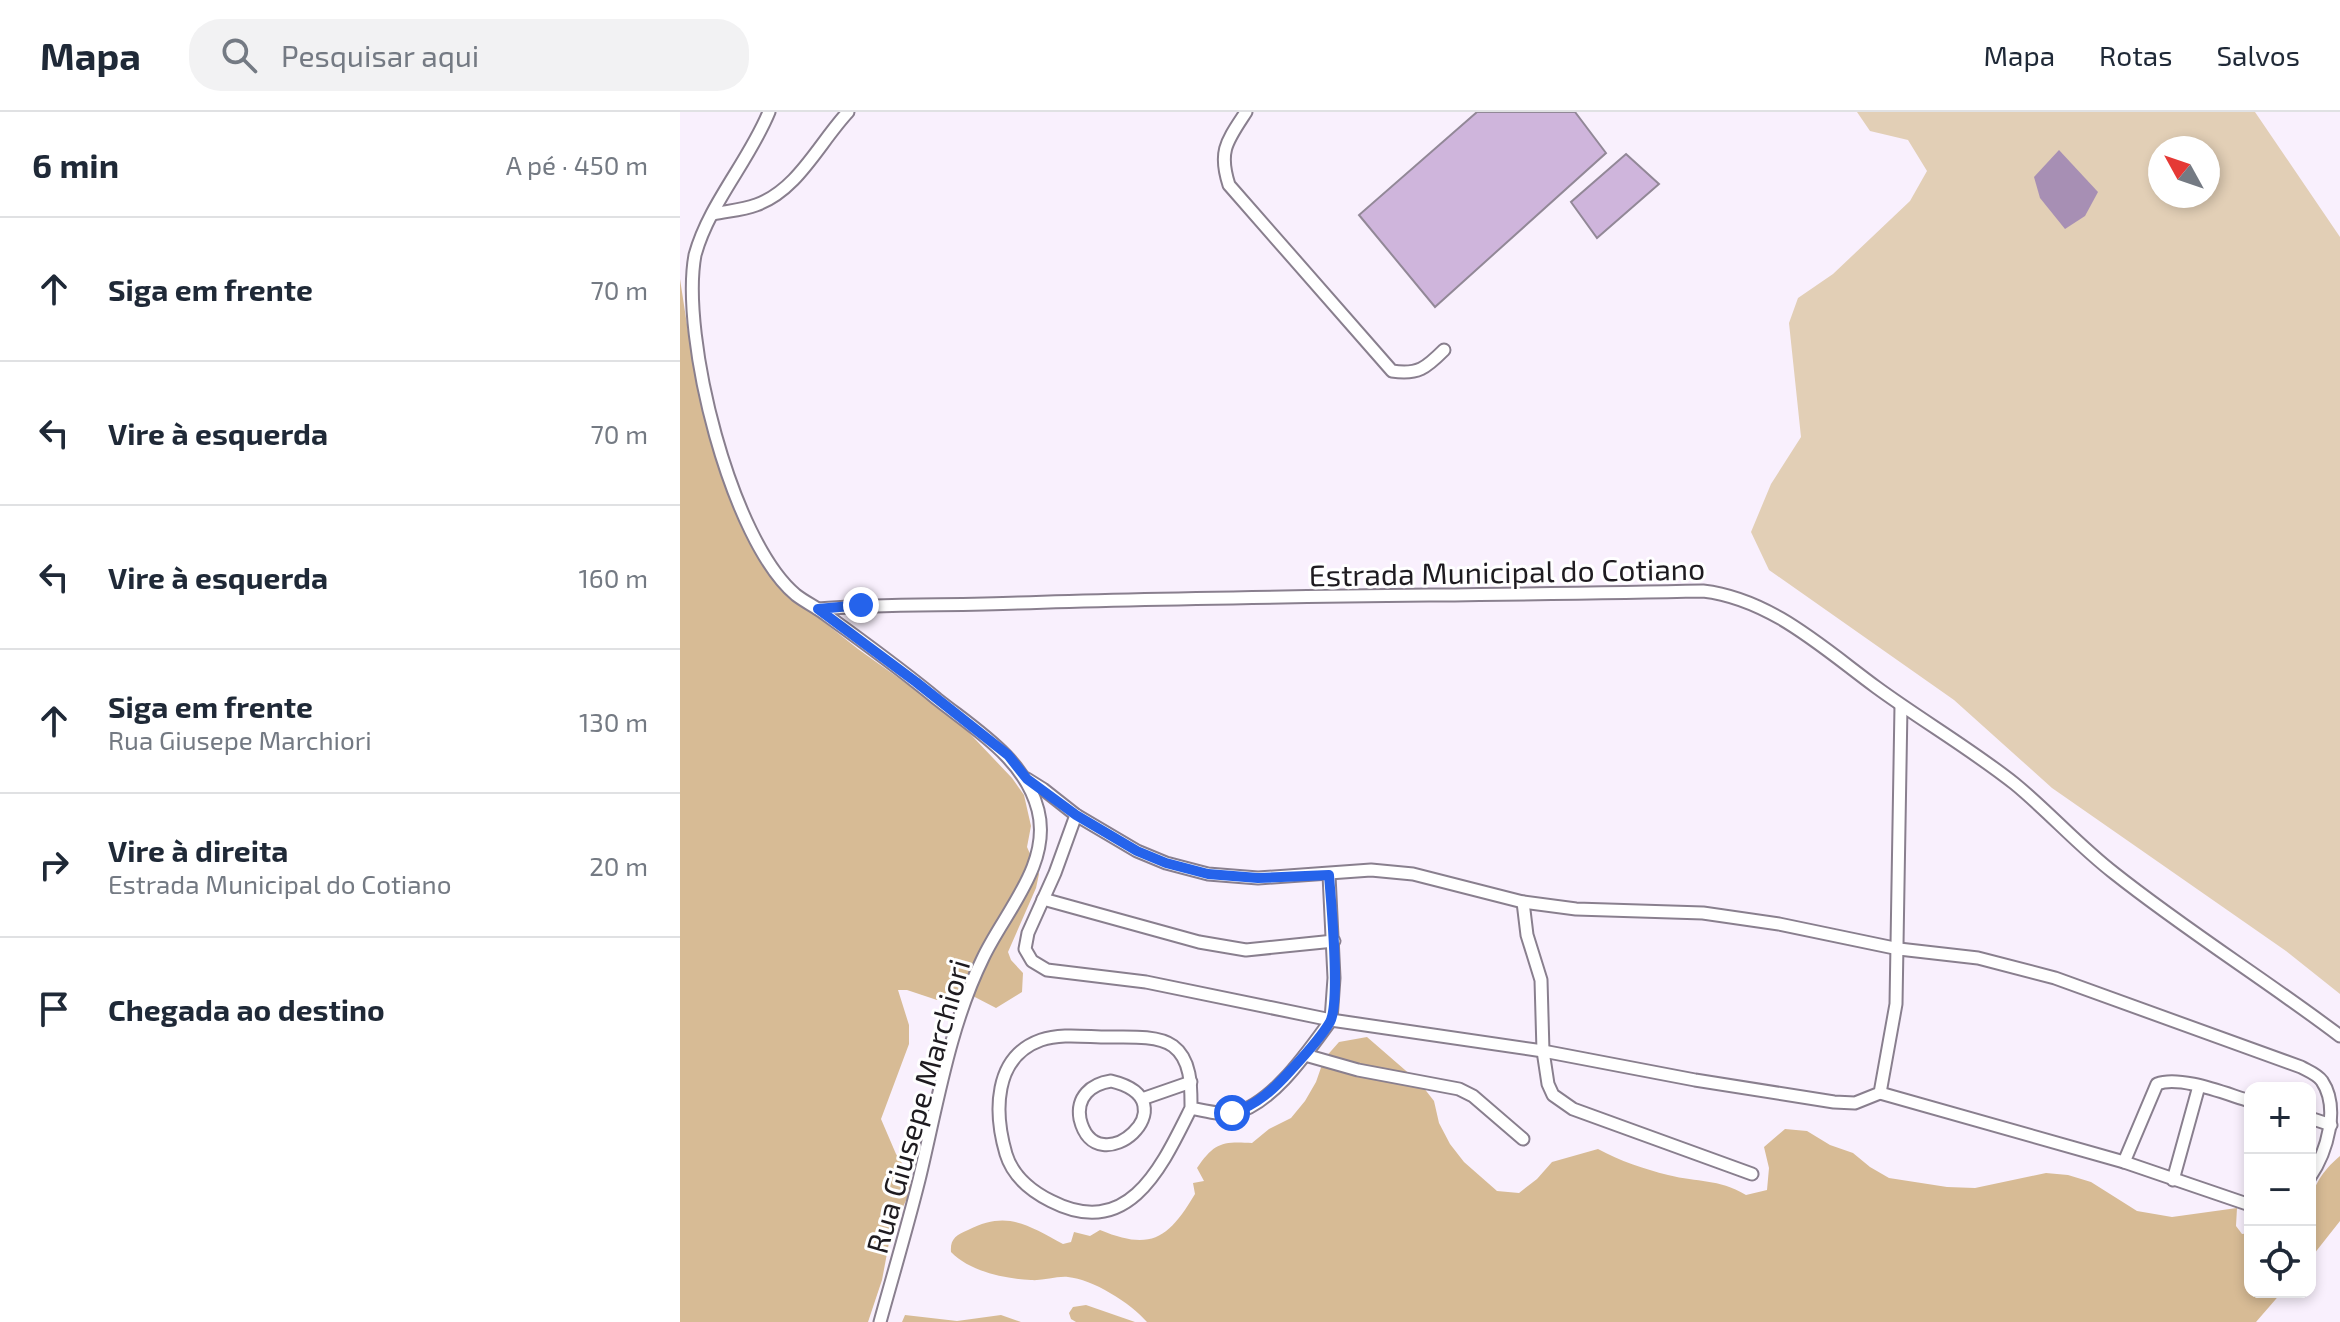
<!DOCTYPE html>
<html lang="pt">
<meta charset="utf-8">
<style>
body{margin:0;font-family:"Exo 2",sans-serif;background:#f2f2f3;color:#1f2937}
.controls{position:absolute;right:24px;bottom:24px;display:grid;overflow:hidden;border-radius:16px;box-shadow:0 4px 12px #0003}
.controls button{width:72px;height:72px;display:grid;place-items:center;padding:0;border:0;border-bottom:2px solid #e0e1e3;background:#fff;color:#1f2937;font:40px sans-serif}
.compass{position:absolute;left:1468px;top:24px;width:72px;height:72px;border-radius:50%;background:#fff;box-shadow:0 4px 12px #0003;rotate:310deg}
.stop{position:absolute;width:24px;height:24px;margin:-18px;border:6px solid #2563eb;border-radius:50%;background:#fff}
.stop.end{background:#2563eb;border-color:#fff;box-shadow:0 2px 8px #0008}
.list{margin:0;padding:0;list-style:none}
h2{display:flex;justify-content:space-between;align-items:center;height:104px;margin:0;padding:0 32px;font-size:34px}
h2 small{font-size:26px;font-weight:400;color:#747a83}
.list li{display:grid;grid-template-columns:52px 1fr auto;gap:24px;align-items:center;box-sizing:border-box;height:144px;padding:0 32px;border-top:2px solid #e0e1e3}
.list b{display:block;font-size:30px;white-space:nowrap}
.list p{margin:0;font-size:26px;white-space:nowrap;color:#747a83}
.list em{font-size:26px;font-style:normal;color:#747a83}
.icon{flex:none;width:44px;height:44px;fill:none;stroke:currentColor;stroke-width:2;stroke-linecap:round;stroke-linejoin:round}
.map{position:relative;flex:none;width:1660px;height:1210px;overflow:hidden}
header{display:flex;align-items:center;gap:48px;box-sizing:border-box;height:112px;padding:0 40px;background:#fff;border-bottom:2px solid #e0e1e3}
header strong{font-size:38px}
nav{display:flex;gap:44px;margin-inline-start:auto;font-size:28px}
.search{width:560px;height:72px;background:#f2f2f3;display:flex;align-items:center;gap:20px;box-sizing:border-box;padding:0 28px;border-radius:32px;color:#747a83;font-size:30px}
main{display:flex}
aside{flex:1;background:#fff}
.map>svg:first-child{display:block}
</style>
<header>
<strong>Mapa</strong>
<div class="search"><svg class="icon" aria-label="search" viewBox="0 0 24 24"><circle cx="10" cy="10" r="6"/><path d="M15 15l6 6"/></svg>Pesquisar aqui</div>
<nav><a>Mapa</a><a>Rotas</a><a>Salvos</a></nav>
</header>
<main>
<aside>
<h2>6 min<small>A pé · 450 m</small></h2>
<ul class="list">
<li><svg class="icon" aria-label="ahead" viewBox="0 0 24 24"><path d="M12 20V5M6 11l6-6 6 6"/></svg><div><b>Siga em frente</b></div><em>70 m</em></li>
<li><svg class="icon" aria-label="left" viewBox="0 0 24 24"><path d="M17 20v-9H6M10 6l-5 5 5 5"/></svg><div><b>Vire à esquerda</b></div><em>70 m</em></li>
<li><svg class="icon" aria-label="left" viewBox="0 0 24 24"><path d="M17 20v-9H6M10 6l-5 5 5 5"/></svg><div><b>Vire à esquerda</b></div><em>160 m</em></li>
<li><svg class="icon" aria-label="ahead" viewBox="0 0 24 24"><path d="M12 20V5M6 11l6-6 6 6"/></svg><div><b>Siga em frente</b><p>Rua Giusepe Marchiori</p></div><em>130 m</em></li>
<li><svg class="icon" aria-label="right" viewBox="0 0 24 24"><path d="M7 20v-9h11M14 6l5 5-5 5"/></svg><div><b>Vire à direita</b><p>Estrada Municipal do Cotiano</p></div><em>20 m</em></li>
<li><svg class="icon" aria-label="arrive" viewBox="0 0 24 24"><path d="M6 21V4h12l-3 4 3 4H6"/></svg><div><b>Chegada ao destino</b></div></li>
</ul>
</aside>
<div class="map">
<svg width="1660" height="1210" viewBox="0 0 1660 1210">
<rect width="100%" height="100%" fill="#f9f0fd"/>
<path fill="#e2cfb6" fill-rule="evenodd" d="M1177,0H1575L1660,125V882L1606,839L1372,676L1274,588L1089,458L1071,420L1091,372L1121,325L1109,211L1118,186L1153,162L1230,89L1247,59L1228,28L1190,19ZM1480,36H1528V84H1480Z"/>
<g fill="#d7bb95">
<polygon points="0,167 13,252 34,340 55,391 89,451 125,495 178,537 276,607 332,666 344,683 351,714 347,735 359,762 356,776 328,840 331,848 343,861 342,880 316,896 289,882 257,888 227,878 218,878 229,913 229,932 201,1007 216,1042 229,1062 231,1078 211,1120 202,1168 188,1210 0,1210"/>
<path d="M687,925L740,971L754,989L759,1011L770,1032L784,1050L817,1079L839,1081L857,1067L872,1050L918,1037C940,1049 964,1057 988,1063C1019,1071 1037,1066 1066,1083L1087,1078L1089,1056L1084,1035L1105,1017L1127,1019L1150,1033L1173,1041L1190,1055L1209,1066L1267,1075L1295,1076L1366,1061L1388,1063L1411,1070L1457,1099L1492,1105L1557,1096L1556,1114L1562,1122L1570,1121V1180H1602L1576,1210H467C451,1191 412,1167 388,1165C376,1164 363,1169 351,1168C325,1167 289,1159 271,1140C270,1127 276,1123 288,1118C327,1098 348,1113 383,1132L391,1130L394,1120L410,1124L420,1118C471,1139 488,1127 515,1082L513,1071L524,1069L517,1056C534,1031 542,1029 572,1031L589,1017L611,1006L625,989L636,970L644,947L659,930Z"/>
<path d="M1660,1044V1109L1630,1147C1630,1102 1622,1076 1660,1044Z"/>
<polygon points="406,1193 455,1210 396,1210 391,1207 389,1201 393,1195"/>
<polygon points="225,1203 277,1209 321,1203 341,1210 222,1210"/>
</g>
<polygon fill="#a78fb4" points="1379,38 1418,80 1405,104 1385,117 1360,86 1354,65"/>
<g fill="#cfb5dc" stroke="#928897" stroke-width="2">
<polygon points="797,0 895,0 926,41 755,195 679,103"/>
<polygon points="946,42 979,72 917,126 891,90"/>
</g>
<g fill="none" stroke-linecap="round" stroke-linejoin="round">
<g stroke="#897f8e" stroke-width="15">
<g id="street">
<path d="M89,0C69,49 29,92 15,143C0,224 51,429 116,483C125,490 136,495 145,502C183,530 221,557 257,587C296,618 345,647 358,698C372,752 324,801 303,846C269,915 257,994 239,1068C227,1116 213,1163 200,1210"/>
<path d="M566,0C547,29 538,39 549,73L712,259C738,263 746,256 764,238"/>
<path d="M33,102C47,99 63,98 76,93C118,78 139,31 168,0"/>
<path d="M138,497C205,491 271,494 338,491C566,483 795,484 1023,479C1091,487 1143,536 1196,575C1241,608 1291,637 1335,672C1369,700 1399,734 1434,761C1507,819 1586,868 1660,924"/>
<path d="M347,667L363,677L396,703L457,739L486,751L528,762L578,766L691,758L733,762L843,790L896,797L1023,801L1099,812L1219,837L1298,846L1375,866L1621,955C1628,959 1637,962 1642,969C1660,996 1647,1040 1630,1065"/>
<polyline points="396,703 375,761 348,821 345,837 352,849 367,858 466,870 651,908 654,866 649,763"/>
<polyline points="363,787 519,830 566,838 654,829"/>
<polyline points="843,790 847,823 861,868 863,939 868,972 873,983 893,997 1072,1062"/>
<polyline points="625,943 678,958 779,977 793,984 843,1027"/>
<path d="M431,969C515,989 416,1075 400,1007C396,985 411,972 431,969Z"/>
<polyline points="1200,981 1444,1050 1570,1093"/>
<polyline points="462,987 511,970"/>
<path d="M511,996C511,976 512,948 493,934C478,923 447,925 428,925C407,925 381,921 361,928C313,945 314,1001 326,1042C333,1065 351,1079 371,1089C449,1129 482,1054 511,996C525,999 540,1003 554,1001C592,993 629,938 651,908L863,939L1015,968L1154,990L1175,991L1200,981L1216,892L1221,594"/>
<polyline points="1630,1006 1651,1013"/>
<path d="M1444,1050L1477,972C1500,963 1546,982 1570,989"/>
<polyline points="1493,1068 1519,974"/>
</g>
</g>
<use href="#street" stroke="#fff" stroke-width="11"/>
</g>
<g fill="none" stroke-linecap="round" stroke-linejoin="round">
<path stroke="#2563eb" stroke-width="10" d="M181,493L138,497L236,570L328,643L347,667L396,703L457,739L486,751L528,762L578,766L649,763C651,791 661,889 650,910C640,927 624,944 611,958C594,977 577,993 552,1001"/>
</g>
<g text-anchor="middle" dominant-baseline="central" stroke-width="6" stroke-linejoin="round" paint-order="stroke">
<g font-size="30" fill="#1e1b20" stroke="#fff">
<text transform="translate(827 459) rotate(-1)">Estrada Municipal do Cotiano</text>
<text transform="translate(237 994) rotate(-74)">Rua Giusepe Marchiori</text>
</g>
</g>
</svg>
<div class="controls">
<button>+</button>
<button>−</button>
<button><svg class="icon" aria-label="locate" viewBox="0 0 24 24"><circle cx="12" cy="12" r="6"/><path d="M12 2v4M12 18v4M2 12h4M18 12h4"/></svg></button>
</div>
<svg class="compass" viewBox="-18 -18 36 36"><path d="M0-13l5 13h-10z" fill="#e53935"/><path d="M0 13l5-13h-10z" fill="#747a83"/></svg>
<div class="stop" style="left:552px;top:1001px"></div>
<div class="stop end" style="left:181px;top:493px"></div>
</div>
</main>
